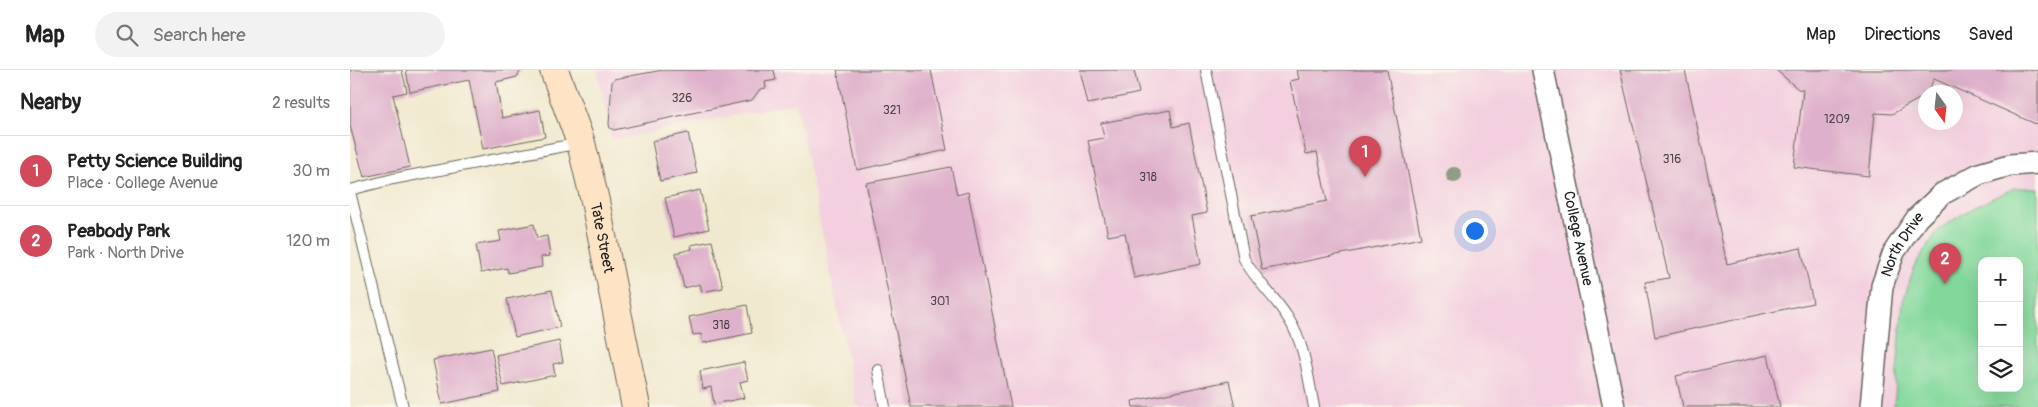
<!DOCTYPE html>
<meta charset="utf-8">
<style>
body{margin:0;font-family:Pangolin,sans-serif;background:#f2f2f2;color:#222}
.controls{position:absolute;right:15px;bottom:15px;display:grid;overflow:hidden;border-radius:10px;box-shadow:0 5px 20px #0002}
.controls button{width:45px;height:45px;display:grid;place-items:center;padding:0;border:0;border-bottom:1px solid #e0e0e0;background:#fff;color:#222;font:25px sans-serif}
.compass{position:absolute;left:1568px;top:15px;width:45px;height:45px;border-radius:50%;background:#fff;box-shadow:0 5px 20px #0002;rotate:165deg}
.you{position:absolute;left:1124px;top:160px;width:18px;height:18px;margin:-12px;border:4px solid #fff;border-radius:50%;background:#1a73e8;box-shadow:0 0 0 8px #1a73e833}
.badge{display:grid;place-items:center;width:32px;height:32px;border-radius:50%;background:#d1495b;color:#fff;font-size:16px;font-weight:700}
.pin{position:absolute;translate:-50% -41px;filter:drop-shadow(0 1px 2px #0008)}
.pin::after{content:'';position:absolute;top:26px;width:18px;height:15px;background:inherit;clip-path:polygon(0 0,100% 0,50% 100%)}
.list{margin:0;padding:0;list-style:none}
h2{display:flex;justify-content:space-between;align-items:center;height:65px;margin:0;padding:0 20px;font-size:21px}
h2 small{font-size:16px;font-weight:400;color:#767676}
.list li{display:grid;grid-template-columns:32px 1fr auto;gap:15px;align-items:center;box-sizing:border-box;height:70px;padding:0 20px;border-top:1px solid #e0e0e0}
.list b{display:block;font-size:19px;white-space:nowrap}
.list p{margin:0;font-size:16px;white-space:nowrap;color:#767676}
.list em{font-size:16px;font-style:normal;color:#767676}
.icon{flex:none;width:28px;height:28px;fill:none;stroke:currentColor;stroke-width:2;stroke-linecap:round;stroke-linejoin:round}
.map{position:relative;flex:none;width:1688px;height:337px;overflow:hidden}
header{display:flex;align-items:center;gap:30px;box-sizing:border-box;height:70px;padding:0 25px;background:#fff;border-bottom:1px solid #e0e0e0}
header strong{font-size:24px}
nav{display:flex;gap:28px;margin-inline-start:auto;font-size:18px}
.search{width:350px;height:45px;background:#f2f2f2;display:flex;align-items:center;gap:12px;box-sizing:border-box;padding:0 18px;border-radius:28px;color:#767676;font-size:19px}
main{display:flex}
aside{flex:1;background:#fff}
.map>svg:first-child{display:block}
</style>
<header>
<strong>Map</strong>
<div class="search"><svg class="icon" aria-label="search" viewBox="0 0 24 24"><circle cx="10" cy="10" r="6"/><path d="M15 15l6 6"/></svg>Search here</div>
<nav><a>Map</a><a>Directions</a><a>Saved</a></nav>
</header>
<main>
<aside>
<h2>Nearby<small>2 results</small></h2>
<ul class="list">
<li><span class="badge">1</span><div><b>Petty Science Building</b><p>Place · College Avenue</p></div><em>30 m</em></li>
<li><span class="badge">2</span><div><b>Peabody Park</b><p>Park · North Drive</p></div><em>120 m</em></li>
</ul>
</aside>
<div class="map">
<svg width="1688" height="337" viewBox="0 0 1688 337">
<rect width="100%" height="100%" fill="#fbf7ec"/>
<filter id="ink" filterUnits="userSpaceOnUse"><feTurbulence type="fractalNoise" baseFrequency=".02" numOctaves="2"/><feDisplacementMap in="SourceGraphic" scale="10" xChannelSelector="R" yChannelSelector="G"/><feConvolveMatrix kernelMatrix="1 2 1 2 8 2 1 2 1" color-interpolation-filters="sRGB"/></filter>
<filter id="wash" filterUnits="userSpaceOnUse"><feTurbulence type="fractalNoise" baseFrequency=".0096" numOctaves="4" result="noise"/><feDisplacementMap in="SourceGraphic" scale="20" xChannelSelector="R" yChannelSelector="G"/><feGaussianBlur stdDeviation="1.12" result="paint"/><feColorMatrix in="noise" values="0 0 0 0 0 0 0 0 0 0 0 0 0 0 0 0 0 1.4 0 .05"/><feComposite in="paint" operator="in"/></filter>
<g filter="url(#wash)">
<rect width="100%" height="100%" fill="#f1e9cf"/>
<path fill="#f3cfdf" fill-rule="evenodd" d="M247,0H1688V337H507L446,33L262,70ZM1576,22H1606V52H1576ZM1632,191H1669V318H1632Z"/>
<path fill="#82d89b" stroke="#4f7a5c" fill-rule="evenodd" d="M1664,118H1688V337H1544L1553,232L1564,197L1588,160L1622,138ZM1632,191H1669V318H1632Z"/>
<g id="blocks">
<g fill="#dfb0cb">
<polygon points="0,0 52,0 57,22 43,25 60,97 14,107 0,56"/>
<polygon points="56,0 171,0 167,7 146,12 152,48 190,40 195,67 133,79 119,10 60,22"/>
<polygon points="313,0 424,0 426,10 415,12 416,18 410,19 402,30 264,60 260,58 259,54 262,12 264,9"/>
<polygon points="487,0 581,0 597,80 507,100"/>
<polygon points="730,0 784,0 789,23 738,34"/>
<polygon points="947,0 1037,0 1071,168 912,200 901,146 977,131 967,82 956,84 940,11 949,9"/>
<polygon points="1270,0 1335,0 1377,194 1451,178 1463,233 1305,267 1295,212 1319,208"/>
<polygon points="1426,0 1688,0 1688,55 1584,9 1576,25 1542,44 1525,43 1519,106 1444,97 1453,20 1448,19"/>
<polygon points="820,40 823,57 839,53 857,143 842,146 851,194 784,208 775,163 758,166 738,71 754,68 751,53"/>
<polygon points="338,63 347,103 310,111 302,71"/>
<polygon points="601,97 607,125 618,122 661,337 561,337 516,113"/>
<polygon points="350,120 359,159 324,167 315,128"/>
<polygon points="184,154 187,168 197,166 200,186 191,187 192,197 158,203 157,198 131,203 126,175 151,171 149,161"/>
<polygon points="362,171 373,218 352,222 350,214 334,218 326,183 342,179 341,175"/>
<polygon points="202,220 210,257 165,267 157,229"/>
<polygon points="397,235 402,263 353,273 351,264 343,265 339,247"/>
<polygon points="209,271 213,292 203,294 205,305 153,316 146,285"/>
<polygon points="141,278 150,322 92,334 83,290"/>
<polygon points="1418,285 1430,337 1333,337 1326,306"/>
<polygon points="394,292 398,310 390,312 394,328 364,334 361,317 353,319 350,301"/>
<polygon points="879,311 885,337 783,337 782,331"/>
</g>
</g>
</g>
<g filter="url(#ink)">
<use href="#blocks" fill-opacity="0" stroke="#67645b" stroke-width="1"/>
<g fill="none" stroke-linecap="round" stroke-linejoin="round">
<g stroke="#67645b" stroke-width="12">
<g id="lane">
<path d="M856,0L894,189C906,211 925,227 938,248C955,274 958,307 964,337"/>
<polyline points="0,120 43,109 230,73"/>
<polyline points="0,122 53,337"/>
<polyline points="528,300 535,337"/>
</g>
</g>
<g stroke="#67645b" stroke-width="24">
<g id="street">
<path id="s1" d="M1193,0L1264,337"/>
<path id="s2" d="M1521,337L1532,216L1544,182L1567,148L1592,124L1629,104L1660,95L1688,93"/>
</g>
</g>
<g stroke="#67645b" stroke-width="30">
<g id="secondary">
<path id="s3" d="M204,0L231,73L245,131L286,337"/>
</g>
</g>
<use href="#lane" stroke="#fff" stroke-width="10"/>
<use href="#street" stroke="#fff" stroke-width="21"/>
<use href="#secondary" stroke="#fee4c5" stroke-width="28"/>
</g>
<circle fill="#909d85" cx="1104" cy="105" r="8"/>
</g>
<g text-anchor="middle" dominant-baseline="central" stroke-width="4.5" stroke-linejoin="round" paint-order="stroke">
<g font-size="12" fill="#4d4148">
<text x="332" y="28">326</text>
<text x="542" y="40">321</text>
<text x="1487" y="49">1209</text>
<text x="1322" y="89">316</text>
<text x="798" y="107">318</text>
<text x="590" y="231">301</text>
<text x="371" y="255">318</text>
</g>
<g font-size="15" fill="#1c1c1c" stroke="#fbf7ec">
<text stroke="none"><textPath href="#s3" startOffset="175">Tate Street</textPath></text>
<text stroke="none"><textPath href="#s1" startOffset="172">College Avenue</textPath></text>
<text stroke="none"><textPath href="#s2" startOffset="168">North Drive</textPath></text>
</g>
</g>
</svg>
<div class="controls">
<button>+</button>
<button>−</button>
<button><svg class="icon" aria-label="layers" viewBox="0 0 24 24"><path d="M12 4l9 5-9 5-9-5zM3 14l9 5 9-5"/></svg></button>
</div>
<svg class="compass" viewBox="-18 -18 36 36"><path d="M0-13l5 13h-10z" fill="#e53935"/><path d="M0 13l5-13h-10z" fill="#767676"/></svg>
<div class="you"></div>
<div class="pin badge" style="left:1015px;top:107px">1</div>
<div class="pin badge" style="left:1595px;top:214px">2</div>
</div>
</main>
